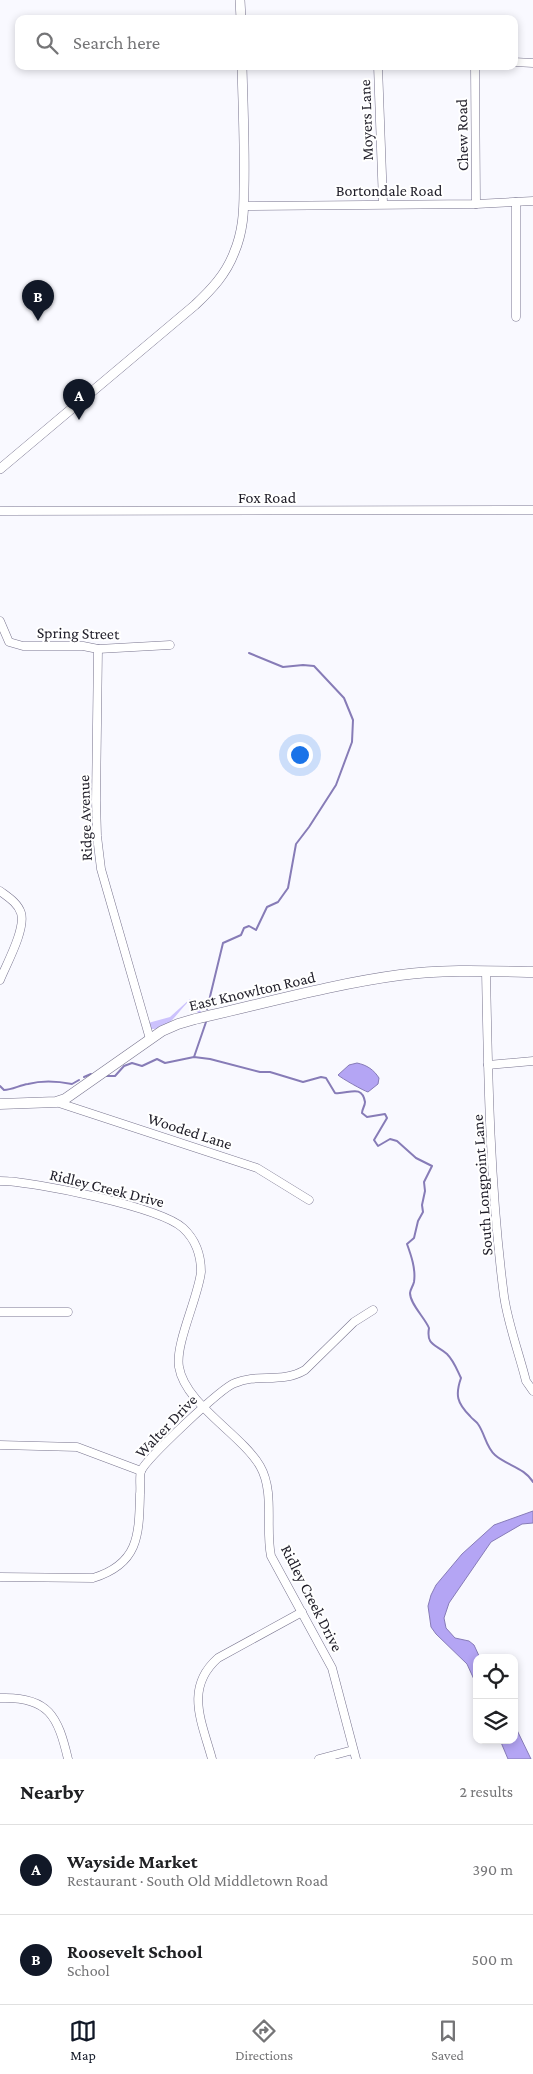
<!DOCTYPE html>
<meta charset="utf-8">
<style>
body{margin:0;font-family:"Crimson Pro",serif;background:#f6f6f6;color:#202124}
.controls{position:absolute;right:15px;bottom:15px;display:grid;overflow:hidden;border-radius:10px;box-shadow:0 2px 8px #0003}
.controls button{width:45px;height:45px;display:grid;place-items:center;padding:0;border:0;border-bottom:1px solid #e0e0e0;background:#fff;color:#202124;font:25px sans-serif}
.you{position:absolute;left:299px;top:754px;width:18px;height:18px;margin:-12px;border:4px solid #fff;border-radius:50%;background:#1a73e8;box-shadow:0 0 0 8px #1a73e833}
.badge{display:grid;place-items:center;width:32px;height:32px;border-radius:50%;background:#111827;color:#fff;font-size:16px;font-weight:700}
.pin{position:absolute;translate:-50% -41px;filter:drop-shadow(0 1px 2px #0008)}
.pin::after{content:'';position:absolute;top:26px;width:18px;height:15px;background:inherit;clip-path:polygon(0 0,100% 0,50% 100%)}
.list{margin:0;padding:0;list-style:none}
h2{display:flex;justify-content:space-between;align-items:center;height:65px;margin:0;padding:0 20px;font-size:21px}
h2 small{font-size:16px;font-weight:400;color:#757577}
.list li{display:grid;grid-template-columns:32px 1fr auto;gap:15px;align-items:center;box-sizing:border-box;height:90px;padding:0 20px;border-top:1px solid #e0e0e0}
.list b{display:block;font-size:19px;white-space:nowrap}
.list p{margin:0;font-size:16px;white-space:nowrap;color:#757577}
.list em{font-size:16px;font-style:normal;color:#757577}
.icon{flex:none;width:28px;height:28px;fill:none;stroke:currentColor;stroke-width:2;stroke-linecap:round;stroke-linejoin:round}
.map{position:relative;flex:none;width:533px;height:1759px;overflow:hidden}
.search{position:absolute;background:#fff;box-shadow:0 2px 8px #0003;left:15px;right:15px;top:15px;height:55px;display:flex;align-items:center;gap:12px;box-sizing:border-box;padding:0 18px;border-radius:10px;color:#757577;font-size:19px}
.sheet{height:245px;background:#fff}
nav{display:flex;justify-content:space-around;align-items:center;box-sizing:border-box;height:70px;border-top:1px solid #e0e0e0;background:#fff;font-size:14px;color:#757577}
nav a{display:grid;justify-items:center;gap:2px}
nav .on{color:#111827}
.map>svg:first-child{display:block}
</style>
<div class="map">
<svg width="533" height="1759" viewBox="0 0 533 1759">
<rect width="100%" height="100%" fill="#f9f9ff"/>
<path fill="#ccc2fd" d="M190,999L203,1014L198,1013L189,1003H187C176,1014 169,1030 151,1029L148,1023L170,1017Z"/>
<g fill="#b4a5f4" stroke="#877cb7">
<path d="M357,1063C367,1065 374,1070 379,1078L378,1084L368,1092C364,1091 341,1078 338,1075L349,1065Z"/>
<polygon points="533,1511 533,1523 522,1524 491,1542 449,1603 444,1618 446,1628 455,1638 469,1641 474,1645 480,1658 477,1658 477,1686 467,1664 436,1634 431,1627 428,1606 431,1595 436,1585 462,1554 494,1525"/>
<polygon points="514,1724 531,1759 508,1759 500,1740 514,1740"/>
</g>
<g fill="none" stroke-linecap="round" stroke-linejoin="round">
<g stroke="#877cb7" stroke-width="2">
<polyline points="207,1009 223,943 241,935 244,928 249,926 256,930 267,907 278,902 288,888 296,844 309,827 336,785 352,742 353,720 344,698 314,666 303,665 283,667 249,653"/>
<polyline points="194,1057 206,1022"/>
<path d="M106,1076H115L124,1066L132,1063L142,1066L157,1059L165,1063L194,1057L210,1059L260,1072H270L303,1082L321,1077L326,1078L335,1093C347,1095 362,1083 365,1102C365,1106 362,1109 362,1113L367,1117L385,1114L387,1118L374,1140L378,1146L390,1139L397,1141L416,1158L432,1166L424,1182L425,1191L422,1205L423,1212L418,1221L414,1238L407,1244C411,1255 416,1269 414,1282C413,1286 410,1290 410,1293C410,1304 425,1318 429,1328C426,1346 436,1344 447,1354C454,1361 457,1370 461,1378C455,1395 457,1403 470,1416C472,1419 476,1421 478,1424C485,1434 486,1447 495,1455C506,1465 525,1468 533,1482"/>
<polyline points="84,1077 91,1074"/>
<path d="M0,1086L4,1090C12,1090 20,1085 28,1084C43,1080 57,1081 72,1084L79,1080"/>
</g>
<g stroke="#78748e" stroke-width="9">
<g id="minor">
<polyline points="514,62 533,63"/>
<polyline points="378,66 383,203"/>
<polyline points="475,66 476,204"/>
<polyline points="516,202 516,317"/>
<polyline points="244,206 476,204 533,201"/>
<polyline points="0,511 533,510"/>
<polyline points="0,621 9,642 23,646 83,646 98,649 170,645"/>
<polyline points="98,649 96,801 97,836 101,869 150,1039"/>
<path d="M0,891C8,897 18,903 21,913C26,929 6,965 0,980"/>
<path d="M486,971C488,1079 490,1189 504,1296C508,1324 519,1353 526,1381L533,1391"/>
<polyline points="488,1065 533,1061"/>
<polyline points="56,1102 257,1168 309,1200"/>
<path d="M0,1181C33,1181 160,1207 183,1228C196,1240 201,1255 201,1272C198,1298 175,1344 179,1367C185,1404 241,1434 260,1466C275,1492 265,1527 271,1556L332,1668L356,1759"/>
<polyline points="0,1312 68,1312"/>
<polyline points="0,1445 77,1447 141,1471"/>
<path d="M0,1577L93,1578C139,1564 139,1535 140,1494C141,1488 139,1477 141,1471C146,1459 222,1387 235,1383C258,1373 281,1384 305,1370L354,1322L373,1310"/>
<path d="M0,1698C49,1696 58,1717 68,1759"/>
<path d="M212,1759C202,1722 184,1688 218,1658L302,1612"/>
<polyline points="319,1759 353,1750"/>
</g>
</g>
<g stroke="#78748e" stroke-width="10">
<g id="tertiary">
<polyline points="240,0 241,19"/>
<path d="M0,469L195,305C212,289 226,274 234,253C243,232 244,212 244,189C245,148 243,107 242,66"/>
</g>
</g>
<g stroke="#78748e" stroke-width="11">
<path id="secondary" d="M0,1104L56,1102L65,1099L162,1031L178,1024L195,1019C262,1004 332,984 400,975C443,969 489,971 533,972"/>
</g>
<use href="#minor" stroke="#fff" stroke-width="8"/>
<use href="#tertiary" stroke="#fff" stroke-width="9"/>
<use href="#secondary" stroke="#fff" stroke-width="10"/>
</g>
<g text-anchor="middle" dominant-baseline="central" stroke-width="4" stroke-linejoin="round" paint-order="stroke">
<g font-size="16" fill="#1f1d28" stroke="#fff">
<text transform="translate(366 120) rotate(-92)">Moyers Lane</text>
<text transform="translate(462 135) rotate(-91)">Chew Road</text>
<text x="389" y="190">Bortondale Road</text>
<text x="267" y="497">Fox Road</text>
<text transform="translate(78 633) rotate(1)">Spring Street</text>
<text transform="translate(85 818) rotate(-92)">Ridge Avenue</text>
<text transform="translate(252 991) rotate(-13)">East Knowlton Road</text>
<text transform="translate(190 1131) rotate(18)">Wooded Lane</text>
<text transform="translate(482 1185) rotate(-94)">South Longpoint Lane</text>
<text transform="translate(107 1188) rotate(14)">Ridley Creek Drive</text>
<text transform="translate(166 1426) rotate(-46)">Walter Drive</text>
<text transform="translate(312 1598) rotate(63)">Ridley Creek Drive</text>
</g>
</g>
</svg>
<div class="controls">
<button><svg class="icon" aria-label="locate" viewBox="0 0 24 24"><circle cx="12" cy="12" r="6"/><path d="M12 2v4M12 18v4M2 12h4M18 12h4"/></svg></button>
<button><svg class="icon" aria-label="layers" viewBox="0 0 24 24"><path d="M12 4l9 5-9 5-9-5zM3 14l9 5 9-5"/></svg></button>
</div>
<div class="you"></div>
<div class="pin badge" style="left:79px;top:420px">A</div>
<div class="pin badge" style="left:38px;top:321px">B</div>
<div class="search"><svg class="icon" aria-label="search" viewBox="0 0 24 24"><circle cx="10" cy="10" r="6"/><path d="M15 15l6 6"/></svg>Search here</div>
</div>
<section class="sheet">
<h2>Nearby<small>2 results</small></h2>
<ul class="list">
<li><span class="badge">A</span><div><b>Wayside Market</b><p>Restaurant · South Old Middletown Road</p></div><em>390 m</em></li>
<li><span class="badge">B</span><div><b>Roosevelt School</b><p>School</p></div><em>500 m</em></li>
</ul>
</section>
<nav>
<a class="on"><svg class="icon" aria-label="map" viewBox="0 0 24 24"><path d="M3 6l6-2 6 2 6-2v14l-6 2-6-2-6 2zM9 4v14M15 6v14"/></svg>Map</a>
<a><svg class="icon" aria-label="directions" viewBox="0 0 24 24"><path d="M12 3l9 9-9 9-9-9zM9 14v-3h6M13 9l2 2-2 2"/></svg>Directions</a>
<a><svg class="icon" aria-label="saved" viewBox="0 0 24 24"><path d="M7 4h10v16l-5-4-5 4z"/></svg>Saved</a>
</nav>
